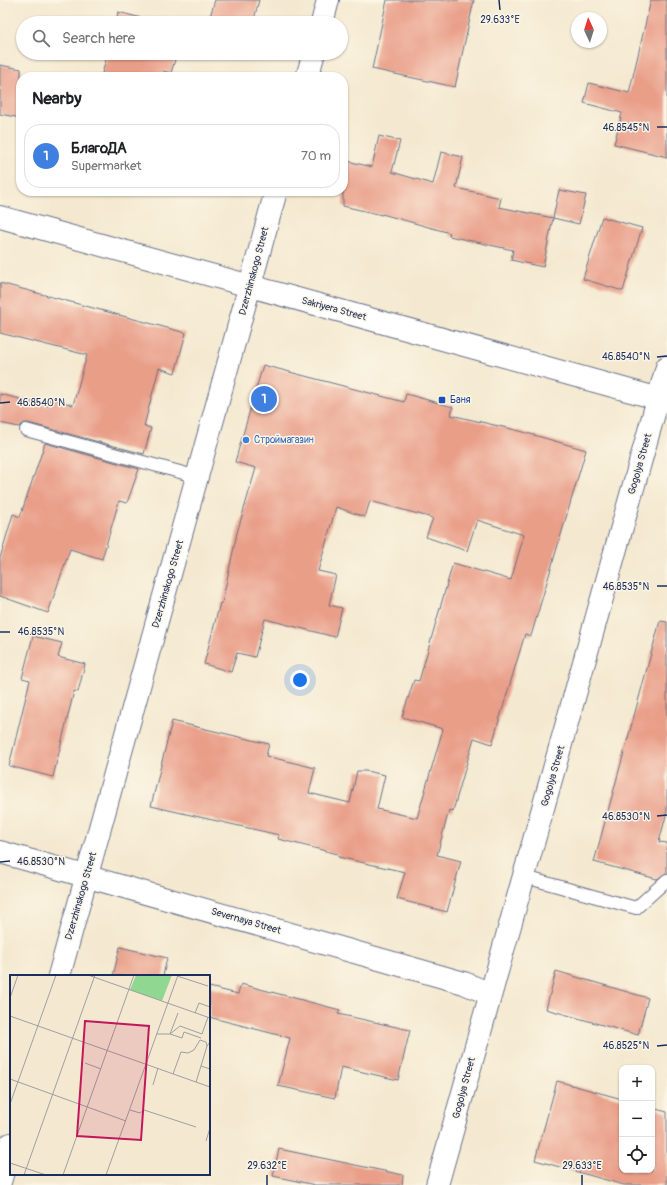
<!DOCTYPE html>
<meta charset="utf-8">
<style>
body{margin:0;font-family:Pangolin,sans-serif;background:#f6f6f6;color:#202124}
.controls{position:absolute;right:12px;bottom:12px;display:grid;overflow:hidden;border-radius:8px;box-shadow:0 1px 3px #0004}
.controls button{width:36px;height:36px;display:grid;place-items:center;padding:0;border:0;border-bottom:1px solid #e0e0e0;background:#fff;color:#202124;font:20px sans-serif}
.compass{position:absolute;left:571px;top:12px;width:36px;height:36px;border-radius:50%;background:#fff;box-shadow:0 1px 3px #0004;rotate:356deg}
.you{position:absolute;left:300px;top:680px;width:14px;height:14px;margin:-10px;border:3px solid #fff;border-radius:50%;background:#1a73e8;box-shadow:0 0 0 6px #1a73e833}
.badge{display:grid;place-items:center;width:26px;height:26px;border-radius:50%;background:#1f6fb2;color:#fff;font-size:13px;font-weight:700}
.pin{position:absolute;translate:-50% -50%;border:2px solid #fff;box-shadow:0 1px 4px #0006}
.list{margin:0;padding:0;list-style:none}
h2{display:flex;justify-content:space-between;align-items:center;height:52px;margin:0;padding:0 16px;font-size:17px}
h2 small{font-size:13px;font-weight:400;color:#757577}
.list li{display:grid;grid-template-columns:26px 1fr auto;gap:12px;align-items:center;box-sizing:border-box;height:64px;margin:0 8px 8px;padding:0 8px;border:1px solid #e0e0e0;border-radius:16px}
.list b{display:block;font-size:15px;white-space:nowrap}
.list p{margin:0;font-size:13px;white-space:nowrap;color:#757577}
.list em{font-size:13px;font-style:normal;color:#757577}
.icon{flex:none;width:22px;height:22px;fill:none;stroke:currentColor;stroke-width:2;stroke-linecap:round;stroke-linejoin:round}
.map{position:relative;flex:none;width:667px;height:1185px;overflow:hidden}
.search{position:absolute;background:#fff;box-shadow:0 1px 3px #0004;left:16px;top:16px;width:332px;height:44px;display:flex;align-items:center;gap:10px;box-sizing:border-box;padding:0 14px;border-radius:22px;color:#757577;font-size:15px}
.panel{position:absolute;background:#fff;box-shadow:0 1px 3px #0004;left:16px;top:72px;width:332px;height:124px;border-radius:16px}
.map>svg:first-child{display:block}
</style>
<div class="map">
<svg width="667" height="1185" viewBox="0 0 667 1185">
<rect width="100%" height="100%" fill="#fcf5e5"/>
<filter id="ink" filterUnits="userSpaceOnUse"><feTurbulence type="fractalNoise" baseFrequency=".025" numOctaves="2"/><feDisplacementMap in="SourceGraphic" scale="8" xChannelSelector="R" yChannelSelector="G"/><feConvolveMatrix kernelMatrix="1 2 1 2 8 2 1 2 1" color-interpolation-filters="sRGB"/></filter>
<filter id="wash" filterUnits="userSpaceOnUse"><feTurbulence type="fractalNoise" baseFrequency=".012" numOctaves="4" result="noise"/><feDisplacementMap in="SourceGraphic" scale="16" xChannelSelector="R" yChannelSelector="G"/><feGaussianBlur stdDeviation="0.9" result="paint"/><feColorMatrix in="noise" values="0 0 0 0 0 0 0 0 0 0 0 0 0 0 0 0 0 1.4 0 .05"/><feComposite in="paint" operator="in"/></filter>
<g filter="url(#wash)">
<rect width="100%" height="100%" fill="#f4e9d0"/>
<g id="blocks">
<g fill="#e99e88">
<polygon points="215,0 259,0 253,23 208,23"/>
<polygon points="387,0 474,0 455,87 372,69"/>
<polygon points="651,0 667,0 667,157 614,144 622,113 584,103 589,83 629,93"/>
<polygon points="118,12 161,23 116,23"/>
<polygon points="108,53 177,53 171,73 164,71 163,77 101,77"/>
<polygon points="0,65 21,69 21,118 0,114"/>
<polygon points="379,136 400,141 392,172 433,184 441,152 463,157 456,188 501,198 499,207 553,218 543,267 511,260 513,250 449,236 450,233 382,214 382,215 343,206 343,160 372,167"/>
<polygon points="559,190 586,195 579,224 553,218"/>
<polygon points="602,217 642,228 623,291 583,279"/>
<polygon points="0,283 186,333 175,373 159,368 144,426 151,428 144,454 28,423 24,423 19,427 0,423 0,394 48,406 50,398 73,405 87,355 0,333"/>
<polygon points="263,365 404,402 406,394 453,407 451,415 520,431 586,450 531,636 525,634 492,744 474,738 453,811 449,810 437,855 461,861 447,912 397,899 405,872 338,857 338,854 278,839 279,835 151,806 172,721 269,744 266,756 315,768 309,793 350,803 357,771 366,771 385,775 377,809 417,818 443,729 402,717 414,680 419,681 453,563 511,580 524,535 477,520 467,551 426,537 433,518 370,501 365,517 336,507 318,571 336,575 329,605 342,608 335,637 265,619 255,657 237,653 231,672 204,664 220,603 222,603 237,533 256,468 235,462"/>
<polygon points="45,443 139,469 127,503 119,501 102,559 70,549 48,613 0,596 0,558 13,514 20,517"/>
<polygon points="660,621 667,622 667,812 659,842 667,843 667,873 657,879 594,862"/>
<polygon points="33,636 62,643 58,657 85,664 78,692 74,691 53,777 9,766 30,680 22,678"/>
<polygon points="120,947 167,958 163,976 113,976"/>
<polygon points="556,971 648,998 638,1035 546,1009"/>
<polygon points="241,984 340,1010 338,1014 410,1030 398,1080 341,1067 335,1098 278,1086 290,1038 209,1017 209,987 238,994"/>
<polygon points="557,1081 622,1099 622,1170 652,1170 652,1108 667,1112 667,1185 624,1185 535,1160"/>
<polygon points="279,1149 403,1175 402,1185 315,1185 273,1176"/>
</g>
</g>
</g>
<g filter="url(#ink)">
<use href="#blocks" fill-opacity="0" stroke="#677086" stroke-width="1"/>
<g fill="none" stroke-linecap="round" stroke-linejoin="round">
<g stroke="#677086" stroke-width="14">
<g id="lane">
<polyline points="26,430 198,477"/>
<polyline points="525,877 636,908 667,880"/>
</g>
</g>
<g stroke="#677086" stroke-width="24">
<g id="street">
<polyline points="322,23 328,0"/>
<polyline points="307,77 314,53"/>
<polyline points="0,852 464,983 490,994"/>
<polyline points="59,976 276,191"/>
<polyline points="0,1182 11,1144"/>
<polyline points="437,1185 667,367"/>
</g>
</g>
<g stroke="#677086" stroke-width="24">
<polyline id="secondary" points="0,217 667,401"/>
</g>
<use href="#lane" stroke="#fff" stroke-width="12"/>
<use href="#street" stroke="#fff" stroke-width="22"/>
<use href="#secondary" stroke="#fff" stroke-width="22"/>
</g>
</g>
<path fill="none" stroke="#1b2f5e" stroke-width="1.5" d="M499,0L500,10M657,127H667M657,357L667,356M0,403L10,402M657,586H667M0,632H10M657,816L667,815M0,862L10,861M657,1046L667,1045M267,1175V1185M582,1175V1185"/>
<rect fill="#1a4fb4" stroke="#fcf5e5" stroke-width="1.5" x="438" y="396" width="8" height="8" rx="2"/>
<circle fill="#3f7fe0" stroke="#fcf5e5" stroke-width="1.5" cx="246" cy="440" r="4"/>
<g text-anchor="middle" dominant-baseline="central" stroke-width="3" stroke-linejoin="round" paint-order="stroke">
<g font-size="10" fill="#1b2f5e" stroke="#fcf5e5">
<text transform="translate(254 271) rotate(-75)">Dzerzhinskogo Street</text>
<text transform="translate(334 309) rotate(15)">Sakriyera Street</text>
<text transform="translate(640 464) rotate(-74)">Gogolya Street</text>
<text transform="translate(168 584) rotate(-74)">Dzerzhinskogo Street</text>
<text transform="translate(553 776) rotate(-74)">Gogolya Street</text>
<text transform="translate(81 896) rotate(-74)">Dzerzhinskogo Street</text>
<text transform="translate(246 921) rotate(16)">Severnaya Street</text>
<text transform="translate(464 1088) rotate(-75)">Gogolya Street</text>
</g>
<g font-size="10" fill="#164399" stroke="#fcf5e5" text-anchor="start">
<text x="450" y="400">Баня</text>
</g>
<g font-size="10" fill="#366cbe" stroke="#fcf5e5" text-anchor="start">
<text x="254" y="440">Строймагазин</text>
</g>
</g>
<g transform="translate(10 975)">
<rect width="200" height="200" fill="#f4e9d0"/>
<path d="M126,0H162L152,26L120,15Z" fill="#90d791"/>
<path fill="none" stroke="#9d9fa2" stroke-width="1" d="M78,0L200,43M167,1L198,11M0,23L8,0M185,38L189,28L200,32M0,41L200,112M147,59H160L168,38M191,63L174,57L172,63L160,59L170,51L192,59L198,42M190,65L196,67L197,71L200,67M75,88L91,94M191,91L197,71M163,99L171,77L178,78L184,75L190,65M0,104L116,146M186,107L191,91L200,94M143,110L148,93M0,129L46,0M120,135L130,138L134,135L186,152M196,166L200,153M0,188L36,200M14,200L85,0M53,200L124,0M96,200L168,0"/>
<path fill="#c2185b" fill-opacity="0.15" stroke="#c2185b" stroke-width="2" d="M75,46L139,51L131,165L67,161Z"/>
<rect width="200" height="200" fill="none" stroke="#1b2f5e" stroke-width="2"/>
</g>
<g font-size="10" text-anchor="middle" fill="#1b2f5e" stroke="#fcf5e5" stroke-width="3" stroke-linejoin="round" paint-order="stroke">
<text x="500" y="23">29.633°E</text>
<text x="626" y="131">46.8545°N</text>
<text x="626" y="360">46.8540°N</text>
<text x="41" y="406">46.8540°N</text>
<text x="626" y="590">46.8535°N</text>
<text x="41" y="635">46.8535°N</text>
<text x="626" y="820">46.8530°N</text>
<text x="41" y="865">46.8530°N</text>
<text x="626" y="1049">46.8525°N</text>
<text x="267" y="1169">29.632°E</text>
<text x="582" y="1169">29.633°E</text>
</g>
</svg>
<div class="controls">
<button>+</button>
<button>−</button>
<button><svg class="icon" aria-label="locate" viewBox="0 0 24 24"><circle cx="12" cy="12" r="6"/><path d="M12 2v4M12 18v4M2 12h4M18 12h4"/></svg></button>
</div>
<svg class="compass" viewBox="-18 -18 36 36"><path d="M0-13l5 13h-10z" fill="#e53935"/><path d="M0 13l5-13h-10z" fill="#757577"/></svg>
<div class="you"></div>
<div class="pin badge" style="left:264px;top:399px;background:#3f7fe0">1</div>
<div class="search"><svg class="icon" aria-label="search" viewBox="0 0 24 24"><circle cx="10" cy="10" r="6"/><path d="M15 15l6 6"/></svg>Search here</div>
<section class="panel">
<h2>Nearby<small></small></h2>
<ul class="list">
<li><span class="badge" style="background:#3f7fe0">1</span><div><b>БлагоДА</b><p>Supermarket</p></div><em>70 m</em></li>
</ul>
</section>
</div>
